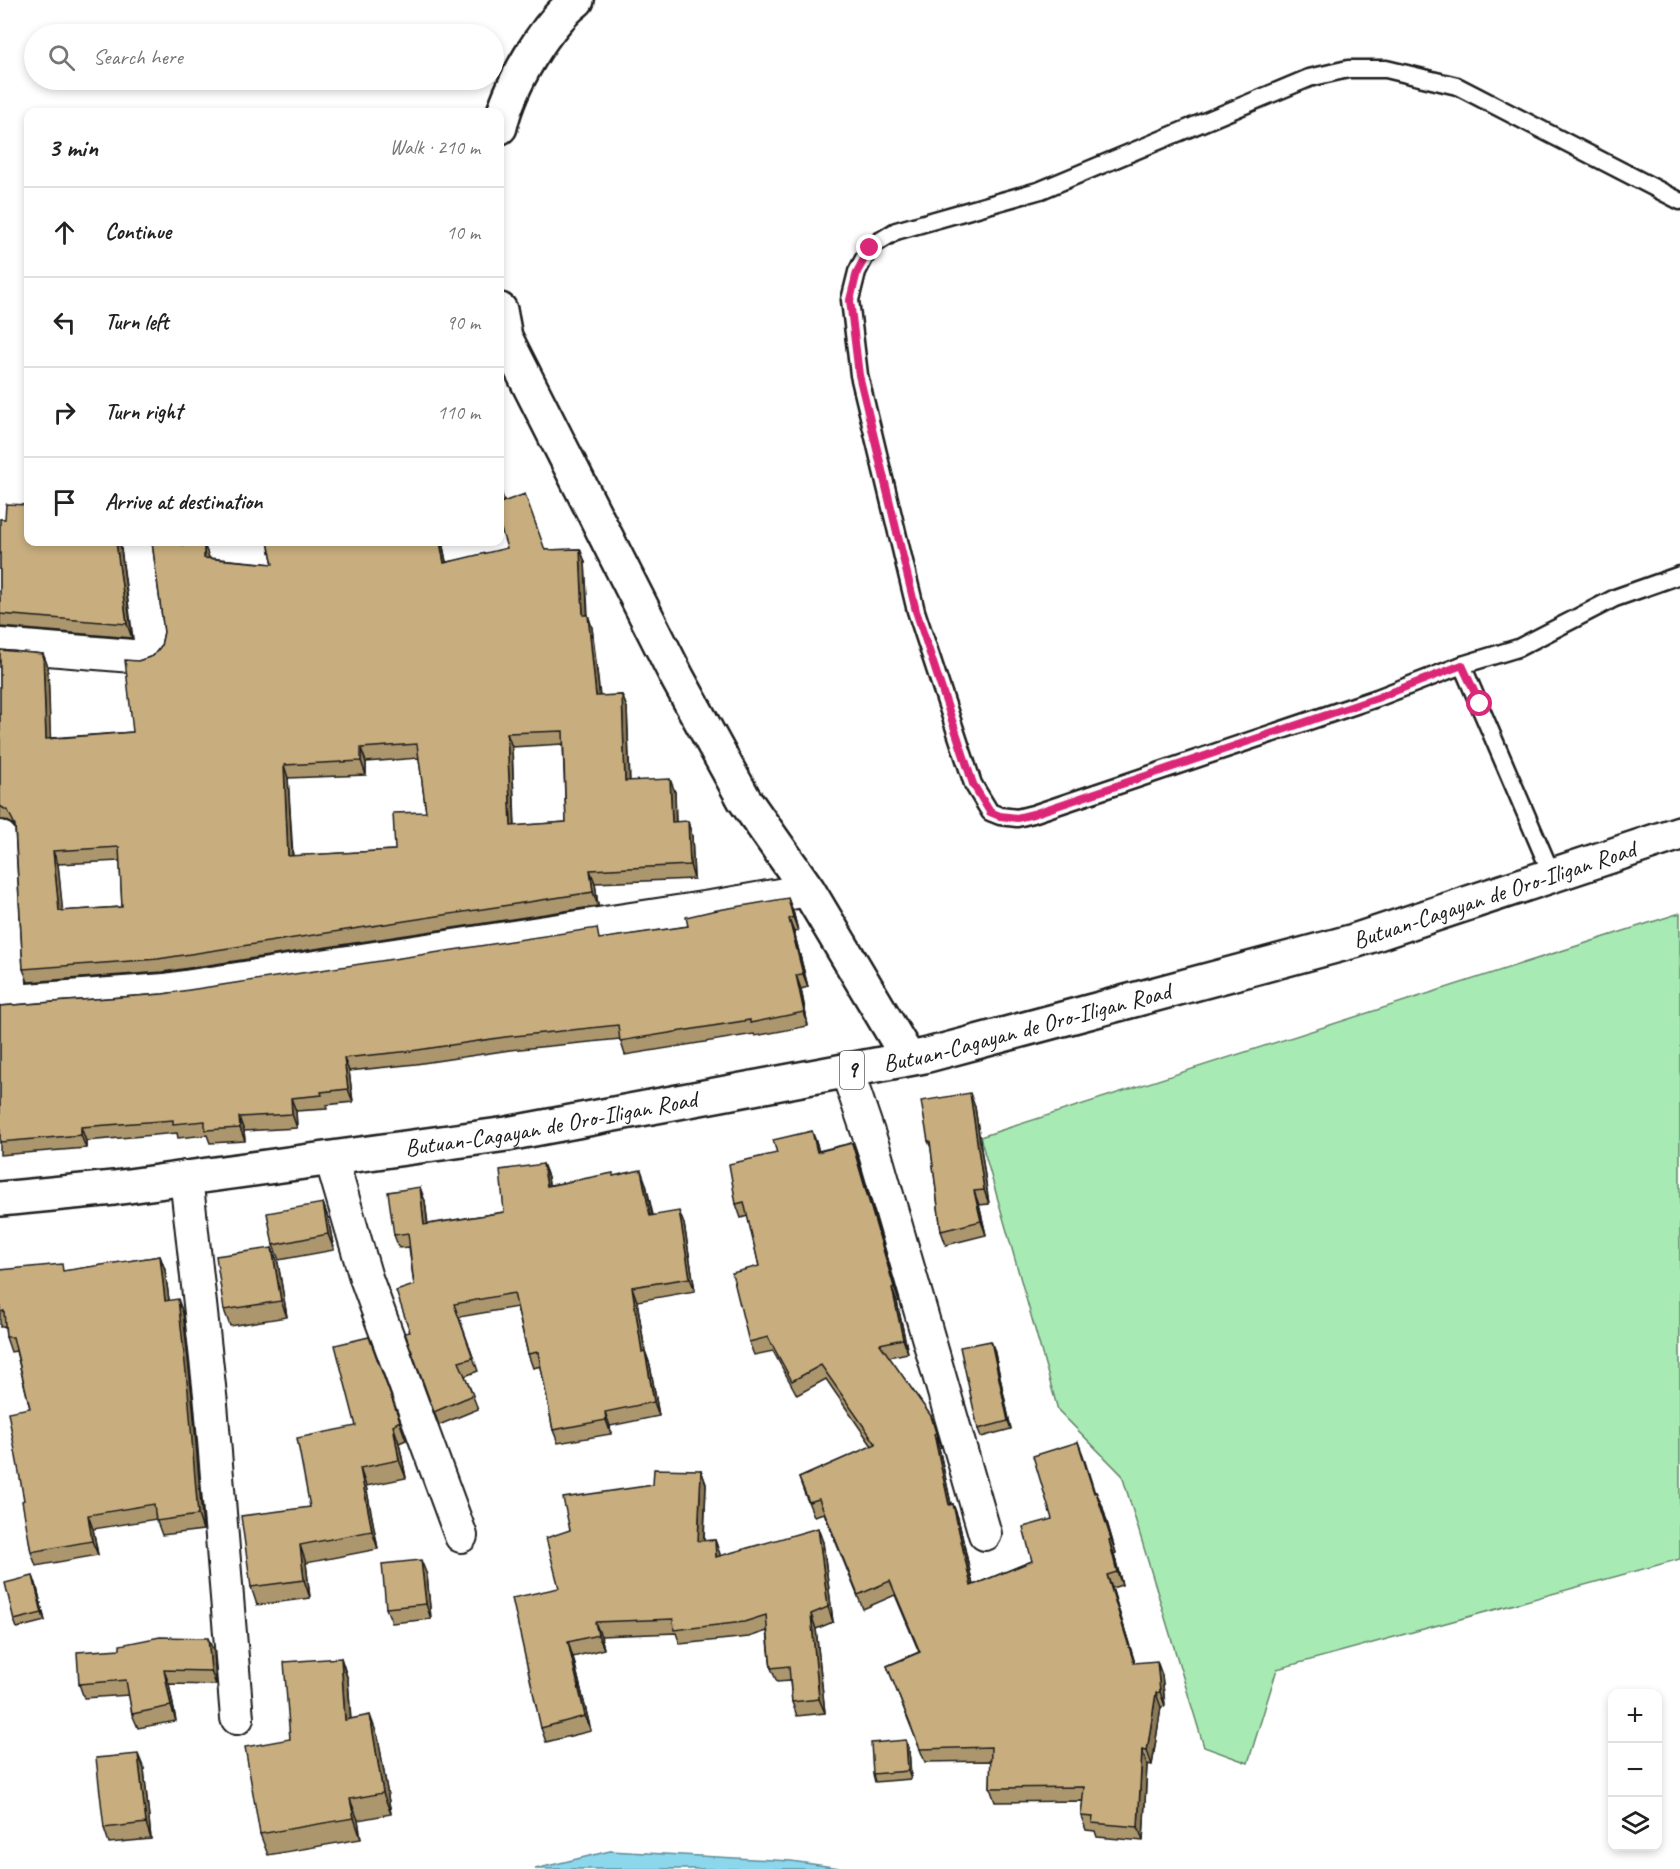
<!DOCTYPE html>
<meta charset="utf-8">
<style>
body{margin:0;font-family:Caveat,sans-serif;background:#f6f6f6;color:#222}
.controls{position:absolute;right:18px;bottom:18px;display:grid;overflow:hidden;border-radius:12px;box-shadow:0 3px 9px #0003}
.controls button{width:54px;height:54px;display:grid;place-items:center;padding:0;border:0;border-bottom:2px solid #e0e0e0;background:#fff;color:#222;font:30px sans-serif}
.stop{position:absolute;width:18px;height:18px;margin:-14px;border:4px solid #db2777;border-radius:50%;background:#fff}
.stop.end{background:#db2777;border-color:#fff;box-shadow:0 2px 6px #0008}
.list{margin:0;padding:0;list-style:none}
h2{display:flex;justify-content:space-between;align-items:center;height:78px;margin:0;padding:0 24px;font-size:26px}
h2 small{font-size:20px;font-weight:400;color:#767676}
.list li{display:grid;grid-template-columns:39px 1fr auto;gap:18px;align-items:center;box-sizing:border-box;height:90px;padding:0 24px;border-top:2px solid #e0e0e0}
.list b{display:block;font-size:22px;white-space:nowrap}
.list em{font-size:20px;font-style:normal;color:#767676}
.icon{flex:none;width:33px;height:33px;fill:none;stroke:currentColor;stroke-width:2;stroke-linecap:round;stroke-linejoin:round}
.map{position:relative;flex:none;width:1680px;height:1869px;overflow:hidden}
.search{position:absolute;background:#fff;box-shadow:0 3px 9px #0003;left:24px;top:24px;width:480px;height:66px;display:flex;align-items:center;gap:15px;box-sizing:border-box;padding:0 21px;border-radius:33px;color:#767676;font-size:22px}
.panel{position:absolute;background:#fff;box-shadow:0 3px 9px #0003;left:24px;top:108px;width:480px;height:438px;border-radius:12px}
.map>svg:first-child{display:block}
</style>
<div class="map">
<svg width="1680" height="1869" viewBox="0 0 1680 1869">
<rect width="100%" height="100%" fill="#fff"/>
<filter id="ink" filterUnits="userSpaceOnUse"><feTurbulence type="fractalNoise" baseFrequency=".0167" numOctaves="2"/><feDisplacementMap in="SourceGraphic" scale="12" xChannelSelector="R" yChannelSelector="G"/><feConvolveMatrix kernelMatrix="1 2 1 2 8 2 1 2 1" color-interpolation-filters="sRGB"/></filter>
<g filter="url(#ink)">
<polygon fill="#a8eab4" stroke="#628368" stroke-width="1.5" points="1680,913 1680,1559 1277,1669 1248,1763 1204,1747 1122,1475 1058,1410 980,1137"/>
<polygon fill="#8cd7ec" stroke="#5f8c99" stroke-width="1.5" points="610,1851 791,1861 847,1869 535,1869"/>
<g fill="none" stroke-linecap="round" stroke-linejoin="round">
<g stroke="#1c1c1c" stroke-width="21">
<g id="lane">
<polyline points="1462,665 1518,648 1615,598 1680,575"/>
<polyline points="1552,875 1462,665 1377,698 1033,814 1017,818 1000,816 990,812 973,784 916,611 859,375 850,300 857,272 870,247 896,231 1041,190 1309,78 1348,69 1386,69 1457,86 1680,201"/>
</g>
</g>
<g stroke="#1c1c1c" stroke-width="36">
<g id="street">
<polyline points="0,645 144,657 149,654 151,647 137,542"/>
<polyline points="0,837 2,839 11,1001"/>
<polyline points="0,1002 165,990 723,905 808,890"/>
<polyline points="847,1071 874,1150 985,1534"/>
<polyline points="331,1158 366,1278 461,1536"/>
<polyline points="186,1177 211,1404 237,1718"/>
</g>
</g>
<g stroke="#1c1c1c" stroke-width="38">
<g id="secondary">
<path d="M500,127C509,86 544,26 577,0"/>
<polyline points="500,310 505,337 678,679 744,799 808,890 908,1058"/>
</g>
</g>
<g stroke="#1c1c1c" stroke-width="38">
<g id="highway">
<path id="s1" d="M0,1199L114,1188L507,1134L924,1056L1354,941L1680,833"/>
</g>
</g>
<use href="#lane" stroke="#fff" stroke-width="16"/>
<use href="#street" stroke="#fff" stroke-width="32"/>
<use href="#secondary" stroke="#fff" stroke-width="33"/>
<use href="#highway" stroke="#fff" stroke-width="33"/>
</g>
<g fill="#ac966d" stroke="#1c1c1c" stroke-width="1.5" fill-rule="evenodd">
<polygon points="500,487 504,501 500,502"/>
<polygon points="0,519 5,519 28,542 120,542 132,638 0,627"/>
<path d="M152,542H187V545L209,558L273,564L268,542H442L446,562L545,550L580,549L585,562L588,615L592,628L600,696L622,695L627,708L630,781L675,792L676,822L692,835L694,879L595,883L598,906L163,972L28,982L23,969L15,829L13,824L5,820H0V650L43,654L48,667L50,738L133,732L138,661L153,656L161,646L164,632ZM563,744L566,822L515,826L512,747ZM419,758L426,812L395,850L293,856L288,778L366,775V762ZM120,861L122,907L62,911L58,864Z"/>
<polygon points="793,911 798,931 794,932 808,987 801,989 808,1026 755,1036 754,1034 625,1055 620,1039 510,1050 416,1064 349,1071 353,1102 326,1105 327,1109 296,1111 297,1128 244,1131 245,1141 210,1143 207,1135 178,1138 177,1133 86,1141 86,1148 0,1155 0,1006 163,994 601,939"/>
<polygon points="975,1107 989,1204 979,1205 986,1235 946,1245 941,1231 931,1148 928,1141"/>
<polygon points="852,1143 857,1157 899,1301 897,1302 908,1353 889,1357 931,1416 941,1447 939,1448 951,1504 953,1504 958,1518 973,1585 1032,1561 1052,1519 1078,1442 1094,1492 1096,1492 1102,1505 1116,1553 1114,1554 1122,1585 1112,1588 1135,1663 1162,1675 1165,1706 1161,1707 1152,1765 1147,1764 1143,1841 1097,1837 1095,1831 1086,1830 1081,1816 1083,1801 995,1802 990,1788 991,1761 925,1762 887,1666 919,1652 895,1595 863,1609 824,1513 814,1516 804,1492 799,1478 872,1446 826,1379 797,1395 773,1351 754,1355 749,1342 759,1266 748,1216 741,1218 736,1204 777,1153 817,1144 818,1151"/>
<polygon points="543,1164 548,1177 549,1185 614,1176 646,1184 653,1215 684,1224 695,1291 637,1301 645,1351 650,1365 659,1416 610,1426 611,1434 558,1443 553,1430 541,1366 533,1368 528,1354 517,1307 459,1317 478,1371 465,1376 478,1409 439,1425 405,1333 410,1332 414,1285 409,1247 399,1248 394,1235 425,1201 428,1224 504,1212"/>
<polygon points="323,1203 328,1218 334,1250 279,1260 273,1245"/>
<polygon points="272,1248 278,1263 287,1317 230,1326 224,1310"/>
<polygon points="160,1256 165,1270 169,1300 183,1313 193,1406 203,1530 162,1535 156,1519 93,1529 98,1555 36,1566 31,1552 24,1500 30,1408 16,1351 11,1352 6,1337 5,1326 0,1327 0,1278 65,1271"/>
<polygon points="369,1337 406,1440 399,1443 406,1478 366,1486 378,1549 306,1563 310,1598 257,1605 251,1587 310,1507 356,1426"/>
<polygon points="994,1349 1011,1429 981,1437 978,1429"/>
<polygon points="701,1470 706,1484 704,1541 715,1540 720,1556 823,1542 833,1622 816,1629 825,1713 797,1716 792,1702 790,1681 777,1682 771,1668 767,1631 749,1637 680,1644 676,1633 601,1636 604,1649 573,1657 591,1731 546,1742 541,1728 559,1588 570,1530 653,1485"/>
<polygon points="427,1575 431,1619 392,1623 386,1608"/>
<polygon points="36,1584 45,1621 17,1628 14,1620"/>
<polygon points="214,1652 216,1685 169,1684 176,1721 138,1728 132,1714 129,1695 84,1698 79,1684"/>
<polygon points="341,1658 348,1680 351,1719 378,1737 391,1814 358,1820 361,1839 268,1855 260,1834 290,1739"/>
<polygon points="909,1748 911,1779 875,1782 873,1774"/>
<polygon points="144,1769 151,1839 109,1843 104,1828"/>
</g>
<g fill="#8c7a59" stroke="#1c1c1c" stroke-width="1.5">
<polygon points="116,542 120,542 132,638 127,624"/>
<polygon points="182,542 187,542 187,558 182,545"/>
<polygon points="440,542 442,542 449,576 444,563"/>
<polygon points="204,544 209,557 209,571 204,558"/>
<polygon points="580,549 585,562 588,629 583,615"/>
<polygon points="588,615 592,628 601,709 596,696"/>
<polygon points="43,654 48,667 51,752 46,739"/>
<polygon points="622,695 627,708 630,794 625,781"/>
<polygon points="507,733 512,747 515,839 511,826"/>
<polygon points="361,748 366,762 366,775 361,761"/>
<polygon points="284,765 288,778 293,870 288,856"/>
<polygon points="670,779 675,792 676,836 672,822"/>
<polygon points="688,821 692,835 694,879 690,865"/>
<polygon points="53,851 58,864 64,924 59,911"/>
<polygon points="590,870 595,883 598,906 593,892"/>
<polygon points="788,898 793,911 798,931 793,917"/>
<polygon points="789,919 794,932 808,987 803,974"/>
<polygon points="796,975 801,989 808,1026 804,1012"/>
<polygon points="344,1058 349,1071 353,1102 348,1089"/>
<polygon points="970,1093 975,1107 989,1204 984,1190"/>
<polygon points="291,1098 296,1111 297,1128 292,1114"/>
<polygon points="239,1117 244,1131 245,1141 240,1128"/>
<polygon points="81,1127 86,1141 86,1148 81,1135"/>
<polygon points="812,1131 817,1144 822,1166 817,1152"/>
<polygon points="852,1143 857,1157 899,1301 894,1287"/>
<polygon points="543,1164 548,1177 551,1199 547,1186"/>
<polygon points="641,1170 646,1184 655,1229 650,1216"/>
<polygon points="420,1187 425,1201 429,1238 424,1225"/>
<polygon points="974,1191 979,1205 986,1235 981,1221"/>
<polygon points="323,1203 328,1218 334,1250 328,1234"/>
<polygon points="679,1211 684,1224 695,1291 690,1278"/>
<polygon points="272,1248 278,1263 287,1317 281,1301"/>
<polygon points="160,1256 165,1270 171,1315 165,1301"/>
<polygon points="632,1287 637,1301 647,1365 642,1352"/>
<polygon points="892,1288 897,1302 908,1353 903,1339"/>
<polygon points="178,1299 183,1313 193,1406 203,1530 198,1515"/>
<polygon points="991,1341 994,1349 1011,1429 1008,1421"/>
<polygon points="645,1351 650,1365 659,1416 654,1402"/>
<polygon points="605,1412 610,1426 611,1434 606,1420"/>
<polygon points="931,1416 936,1430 941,1447 936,1433"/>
<polygon points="393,1425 399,1443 406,1478 399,1460"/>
<polygon points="934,1434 939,1448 954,1518 949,1505"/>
<polygon points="1078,1442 1083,1455 1099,1506 1094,1493"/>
<polygon points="360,1468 366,1486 378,1549 372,1531"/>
<polygon points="701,1470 706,1484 703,1555 698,1541"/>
<polygon points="1096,1492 1102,1505 1116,1553 1111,1539"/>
<polygon points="953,1504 958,1518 976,1599 971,1586"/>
<polygon points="88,1515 93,1529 98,1555 92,1541"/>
<polygon points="818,1528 823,1542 833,1622 828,1607"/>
<polygon points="715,1540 720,1554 721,1571 716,1557"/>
<polygon points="1109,1540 1114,1554 1122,1585 1117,1572"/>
<polygon points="300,1545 306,1563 310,1598 304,1580"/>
<polygon points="421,1560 427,1575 431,1619 426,1604"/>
<polygon points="1107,1575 1112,1588 1139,1677 1134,1663"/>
<polygon points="33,1576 36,1584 45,1621 42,1613"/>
<polygon points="811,1614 816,1629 825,1713 819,1699"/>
<polygon points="595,1622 601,1636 604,1649 598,1635"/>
<polygon points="208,1638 214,1652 216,1685 211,1671"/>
<polygon points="568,1642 573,1657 591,1731 585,1716"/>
<polygon points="341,1658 348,1680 352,1741 345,1720"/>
<polygon points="1157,1661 1162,1675 1165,1706 1160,1692"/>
<polygon points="164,1670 169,1684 176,1721 171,1706"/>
<polygon points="1156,1693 1161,1707 1152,1765 1147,1751"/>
<polygon points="370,1715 378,1737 391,1814 383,1793"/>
<polygon points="906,1740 909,1748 911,1779 908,1771"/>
<polygon points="1142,1750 1147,1764 1143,1841 1138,1827"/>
<polygon points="138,1754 144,1769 151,1839 146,1823"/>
<polygon points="350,1799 358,1820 361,1839 354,1818"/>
</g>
<g fill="#c8ae7f" stroke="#1c1c1c" stroke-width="1.5" fill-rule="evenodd">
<path d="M525,494L545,550L580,549L583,615H588L596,696L622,695L625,781L670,779L672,822L688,821L690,865L590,870L593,892L158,959L23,969L15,825L8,811L0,806V650L43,654L46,739L133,732L125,660L138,661L153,656L161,646L164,632L152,542H182V545L204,544V558L273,564L268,542H440L444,563L507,548L500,526V503ZM563,731L566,822L511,826L507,733ZM417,744L426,812L393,813L395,850L288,856L284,765L361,761V748ZM119,847L122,907L59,911L53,851Z"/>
<polygon points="6,504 28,505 28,542 116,542 127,624 0,614 0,519 5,519"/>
<polygon points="788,898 793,917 789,919 803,974 796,975 804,1012 750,1023 750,1020 620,1041 618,1025 505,1037 411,1051 344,1058 348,1089 321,1092 322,1095 291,1098 292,1114 239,1117 240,1128 205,1130 205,1121 173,1124 173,1120 81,1127 81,1135 0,1142 0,1006 163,994 597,928 599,939 688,926 686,917 712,911"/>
<polygon points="970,1093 984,1190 974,1191 981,1221 941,1231 930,1141 928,1141 921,1101"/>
<polygon points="812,1131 817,1152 852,1143 894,1287 892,1288 903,1339 880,1344 931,1416 936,1433 934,1434 949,1505 953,1504 971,1586 1032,1561 1023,1527 1052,1519 1033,1456 1078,1442 1094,1493 1096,1492 1111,1539 1109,1540 1117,1572 1107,1575 1134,1663 1157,1661 1160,1692 1156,1693 1147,1751 1142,1750 1138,1827 1092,1823 1093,1817 1081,1816 1084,1787 990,1788 991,1747 920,1749 887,1666 920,1652 890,1581 858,1595 819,1499 809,1502 799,1478 876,1444 821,1365 792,1381 768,1337 749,1342 732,1273 759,1266 744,1202 736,1204 729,1164 777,1153 773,1140"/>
<polygon points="543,1164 547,1186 613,1173 613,1176 641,1170 650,1216 679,1211 690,1278 632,1287 642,1352 645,1351 654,1402 605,1412 606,1420 553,1430 538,1352 528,1354 514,1293 454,1304 473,1358 459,1362 473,1395 434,1412 405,1333 410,1332 396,1291 414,1285 408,1233 394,1235 388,1192 420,1187 424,1225 504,1212 500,1170"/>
<polygon points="323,1203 328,1234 273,1245 267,1213"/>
<polygon points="272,1248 281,1301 224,1310 216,1256"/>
<polygon points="160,1256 165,1301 178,1299 188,1391 198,1515 156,1521 154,1504 88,1515 92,1541 31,1552 22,1501 24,1500 8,1412 30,1408 13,1337 6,1337 4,1311 0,1312 0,1270 62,1264 63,1271"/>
<polygon points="369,1337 400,1421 393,1425 399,1460 360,1468 372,1531 300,1545 304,1580 251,1587 241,1516 310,1507 297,1438 356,1426 335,1345"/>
<polygon points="991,1341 1008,1421 978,1429 960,1347"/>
<polygon points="654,1469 701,1470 698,1541 715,1540 716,1557 818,1528 828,1607 811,1614 819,1699 792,1702 789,1666 771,1668 766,1615 744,1622 674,1630 673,1619 595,1622 598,1635 568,1642 585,1716 541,1728 512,1598 559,1588 546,1538 570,1530 563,1498 653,1485"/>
<polygon points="421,1560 426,1604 386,1608 382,1564"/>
<polygon points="33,1576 42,1613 14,1620 5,1583"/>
<polygon points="160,1637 208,1638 211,1671 164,1670 171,1706 132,1714 126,1680 79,1684 77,1652 120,1649 120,1645"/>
<polygon points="341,1658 345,1720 370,1715 383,1793 350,1799 354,1818 260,1834 245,1747 290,1739 284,1662"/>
<polygon points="906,1740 908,1771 873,1774 871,1743"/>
<polygon points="138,1754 146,1823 104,1828 96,1758"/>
</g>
</g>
<g fill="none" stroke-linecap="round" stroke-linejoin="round" filter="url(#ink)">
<polyline stroke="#db2777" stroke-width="8" points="870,248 857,272 850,300 859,375 916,611 973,784 990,812 1000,816 1017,818 1033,814 1377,698 1462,665 1480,704"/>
</g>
<g text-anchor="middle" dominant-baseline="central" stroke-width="6" stroke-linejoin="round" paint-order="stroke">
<rect fill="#fff" stroke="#606060" stroke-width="1.5" x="840" y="1051" width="24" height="38" rx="4.5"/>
<g font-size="22" font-weight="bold" fill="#1c1c1c">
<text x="852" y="1070">9</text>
</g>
<g font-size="24" fill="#1c1c1c" stroke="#fff">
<text stroke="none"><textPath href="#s1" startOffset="1528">Butuan-Cagayan de Oro-Iligan Road</textPath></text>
<text stroke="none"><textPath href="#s1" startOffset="1042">Butuan-Cagayan de Oro-Iligan Road</textPath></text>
<text stroke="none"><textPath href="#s1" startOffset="556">Butuan-Cagayan de Oro-Iligan Road</textPath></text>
</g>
</g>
</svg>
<div class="controls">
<button>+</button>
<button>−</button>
<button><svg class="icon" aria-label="layers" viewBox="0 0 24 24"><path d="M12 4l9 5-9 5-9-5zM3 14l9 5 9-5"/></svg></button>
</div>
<div class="stop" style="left:1480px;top:704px"></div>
<div class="stop end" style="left:870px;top:248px"></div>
<div class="search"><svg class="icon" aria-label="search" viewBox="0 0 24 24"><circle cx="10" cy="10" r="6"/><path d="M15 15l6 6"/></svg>Search here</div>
<section class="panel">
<h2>3 min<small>Walk · 210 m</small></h2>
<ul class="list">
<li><svg class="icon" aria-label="ahead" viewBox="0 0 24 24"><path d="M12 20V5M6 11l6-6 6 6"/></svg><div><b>Continue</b></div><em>10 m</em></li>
<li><svg class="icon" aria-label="left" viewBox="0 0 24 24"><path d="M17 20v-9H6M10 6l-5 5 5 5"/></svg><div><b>Turn left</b></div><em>90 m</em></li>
<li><svg class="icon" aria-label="right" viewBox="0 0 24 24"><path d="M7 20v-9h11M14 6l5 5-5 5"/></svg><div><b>Turn right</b></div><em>110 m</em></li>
<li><svg class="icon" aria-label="arrive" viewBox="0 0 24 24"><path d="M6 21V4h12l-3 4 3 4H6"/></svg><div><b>Arrive at destination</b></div></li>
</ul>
</section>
</div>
